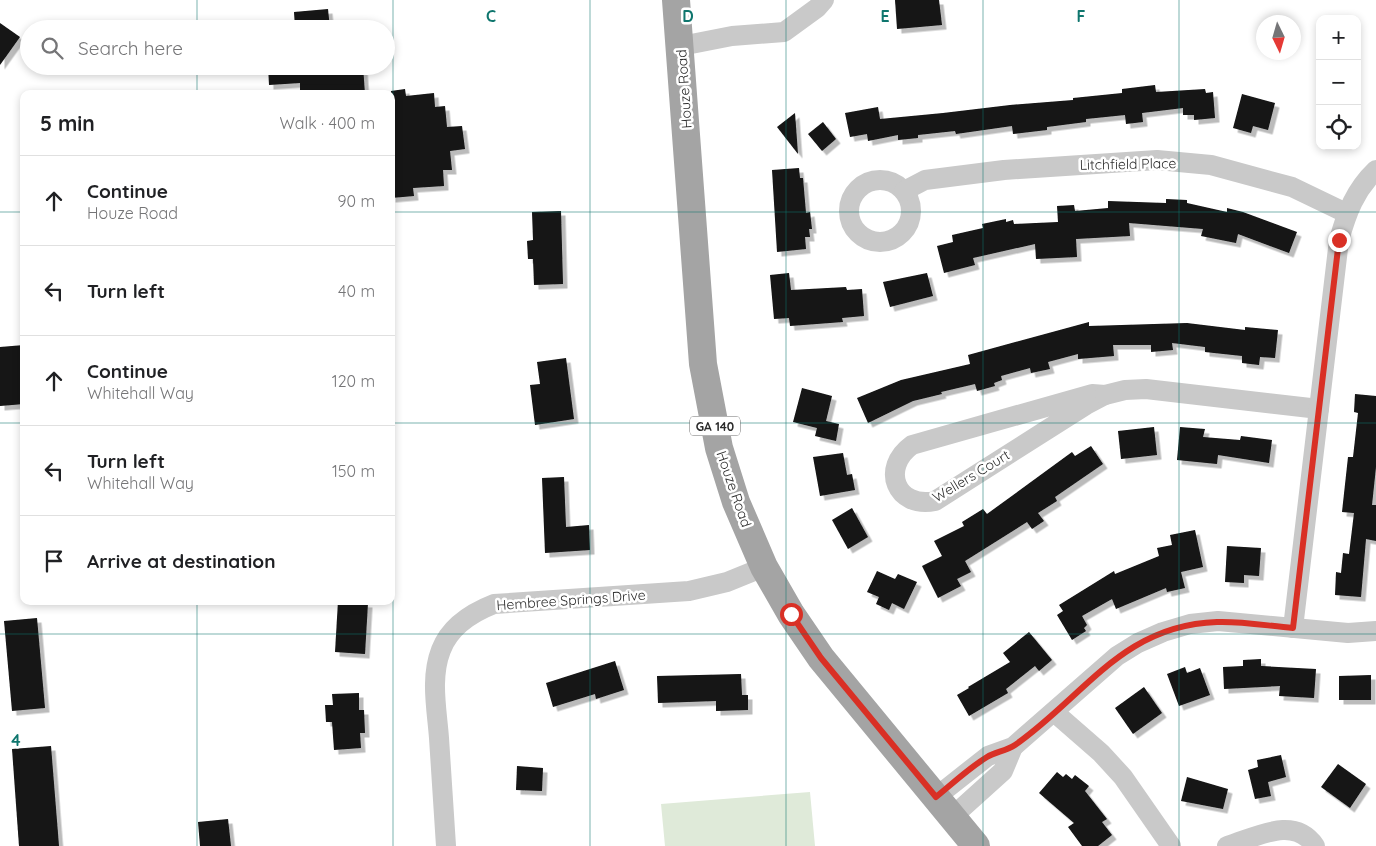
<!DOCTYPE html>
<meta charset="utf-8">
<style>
body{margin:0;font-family:Quicksand,sans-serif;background:#f6f6f6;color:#202124}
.controls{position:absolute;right:15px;top:15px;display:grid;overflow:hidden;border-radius:10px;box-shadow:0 2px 8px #0003}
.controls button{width:45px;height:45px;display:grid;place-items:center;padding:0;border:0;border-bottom:1px solid #e0e0e0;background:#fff;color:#202124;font:25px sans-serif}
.compass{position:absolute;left:1256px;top:15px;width:45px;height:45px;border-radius:50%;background:#fff;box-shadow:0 2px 8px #0003;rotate:175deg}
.stop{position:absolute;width:15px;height:15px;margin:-11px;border:4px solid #d93025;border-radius:50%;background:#fff}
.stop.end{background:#d93025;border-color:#fff;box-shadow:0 1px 5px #0008}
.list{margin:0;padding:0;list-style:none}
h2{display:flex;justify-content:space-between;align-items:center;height:65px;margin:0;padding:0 20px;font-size:21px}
h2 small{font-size:16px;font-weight:400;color:#757577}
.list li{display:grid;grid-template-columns:32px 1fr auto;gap:15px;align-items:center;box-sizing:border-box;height:90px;padding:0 20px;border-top:1px solid #e0e0e0}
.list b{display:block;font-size:19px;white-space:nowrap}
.list p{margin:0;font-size:16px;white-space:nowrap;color:#757577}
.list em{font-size:16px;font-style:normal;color:#757577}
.icon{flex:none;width:28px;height:28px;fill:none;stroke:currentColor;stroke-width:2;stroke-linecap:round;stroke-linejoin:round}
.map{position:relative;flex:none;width:1376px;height:846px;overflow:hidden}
.search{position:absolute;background:#fff;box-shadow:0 2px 8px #0003;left:20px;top:20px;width:375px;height:55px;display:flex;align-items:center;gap:12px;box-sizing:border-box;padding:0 18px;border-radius:28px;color:#757577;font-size:19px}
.panel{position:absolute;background:#fff;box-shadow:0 2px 8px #0003;left:20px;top:90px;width:375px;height:515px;border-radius:10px}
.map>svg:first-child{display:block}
</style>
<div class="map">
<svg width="1376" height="846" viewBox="0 0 1376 846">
<defs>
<filter id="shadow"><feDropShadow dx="4.5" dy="4.5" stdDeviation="0" flood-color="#0004"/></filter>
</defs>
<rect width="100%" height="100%" fill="#fff"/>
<polygon fill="#dfead9" points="810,792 815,846 665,846 661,804"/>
<g fill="#131313" filter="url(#shadow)">
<polygon points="895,0 939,0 942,25 897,29"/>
<polygon points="328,9 330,29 295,29 294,12"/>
<polygon points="0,23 20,37 0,65"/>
<polygon points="268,66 363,66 365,94 300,94 300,83 269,85"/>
<polygon points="1155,85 1156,92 1205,89 1206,93 1213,92 1215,118 1194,120 1194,115 1183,115 1183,108 1142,113 1143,122 1126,124 1125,115 1086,119 1086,122 1047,127 1047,130 1013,134 1012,126 956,134 955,131 918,135 918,138 898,140 898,135 868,141 867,134 850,137 845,113 878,107 880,119 943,113 1010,105 1073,100 1073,98 1122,93 1122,89"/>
<polygon points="405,89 406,96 434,93 435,107 445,106 447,127 462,126 465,149 450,151 452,170 443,170 444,186 413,188 414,196 391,198 391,91"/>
<polygon points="1242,94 1275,103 1268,130 1253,126 1251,133 1233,128"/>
<polygon points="795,113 798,154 777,127"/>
<polygon points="823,122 836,139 822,151 808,134"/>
<polygon points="799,168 800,178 803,178 806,213 810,212 812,229 809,229 810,237 805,237 806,249 777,252 772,170"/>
<polygon points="1166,199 1187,200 1187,203 1227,212 1227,208 1243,212 1297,232 1289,253 1238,234 1236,243 1201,236 1203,229 1129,223 1130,236 1076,239 1077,257 1036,259 1035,244 973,258 975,265 944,273 937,246 953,242 952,235 983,228 982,224 1006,219 1006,222 1013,220 1014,224 1058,222 1057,206 1074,205 1075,211 1108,208 1108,201 1166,203"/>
<polygon points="561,211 563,284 534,285 533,259 528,259 527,241 533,240 532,212"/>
<polygon points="789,273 791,290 846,287 847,290 862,289 864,316 842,318 843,322 790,326 789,318 774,319 770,275"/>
<polygon points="927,273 933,296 890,307 883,282"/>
<polygon points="1089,322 1089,326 1187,323 1245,330 1245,327 1278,330 1275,358 1260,357 1259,365 1242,363 1242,356 1205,352 1205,347 1172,343 1173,350 1151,352 1151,345 1113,345 1114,356 1078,359 1078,354 1048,362 1050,369 1031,373 1030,368 1001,376 1002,380 994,383 995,386 977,391 975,384 941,392 942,394 913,401 868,423 857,398 901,380 970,364 968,355"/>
<polygon points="24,345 24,404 0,406 0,347"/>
<polygon points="566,358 574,419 535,425 530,385 540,384 537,362"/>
<polygon points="802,388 832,396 826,421 839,424 836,441 815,436 817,428 793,422"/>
<polygon points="1355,394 1376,396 1376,467 1372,505 1376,505 1376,541 1366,539 1361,597 1335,595 1336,572 1341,573 1343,553 1349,554 1354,513 1342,512 1348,457 1353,457 1358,413 1354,412"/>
<polygon points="1154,427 1157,455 1121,459 1118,431"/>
<polygon points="1180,427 1205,429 1203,437 1240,440 1241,436 1272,440 1269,463 1218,455 1217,464 1177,460"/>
<polygon points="1091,446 1103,464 1055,497 1057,501 1038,513 1044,521 1032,529 1027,522 965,561 971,572 957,579 961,586 938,598 922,566 942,556 934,541 964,526 962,522 983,509 987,514 1072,452 1075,456"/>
<polygon points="843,453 847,475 852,474 855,490 820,496 813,457"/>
<polygon points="564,477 566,527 589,525 590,550 545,553 542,478"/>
<polygon points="852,508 868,537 848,549 832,520"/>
<polygon points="1195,530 1203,567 1181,572 1185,588 1167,592 1166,588 1116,609 1112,599 1082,616 1087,625 1084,628 1086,631 1072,640 1057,615 1063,611 1059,605 1114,571 1115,574 1159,556 1157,548 1172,545 1170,535"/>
<polygon points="1227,546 1261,548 1259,576 1244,575 1244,583 1225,582"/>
<polygon points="877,571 895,579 898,574 917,582 904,609 892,603 889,610 876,604 879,597 867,592"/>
<polygon points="338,601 368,603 365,654 335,652"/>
<polygon points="37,618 45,708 12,711 4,621"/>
<polygon points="1029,632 1052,660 1039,671 1035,666 1006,689 1008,693 969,716 957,695 969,688 968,687 1010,662 1003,653"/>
<polygon points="1261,659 1261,666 1316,669 1314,698 1279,696 1280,686 1224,689 1223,667 1243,666 1243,660"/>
<polygon points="615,661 624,690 596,699 595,694 553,707 546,683"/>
<polygon points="1185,667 1187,673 1200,668 1210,695 1179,706 1167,674"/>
<polygon points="741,674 742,695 748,695 748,710 716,711 716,701 658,703 657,676"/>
<polygon points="1371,675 1371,700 1339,700 1339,676"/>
<polygon points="1144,687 1162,713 1133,734 1115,708"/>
<polygon points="359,693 359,710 364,710 365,733 360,733 361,748 334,750 332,722 326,722 325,705 333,705 332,694"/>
<polygon points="51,746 59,846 19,846 12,749"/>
<polygon points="1281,755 1286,777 1268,782 1271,796 1255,799 1248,770 1258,767 1257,760"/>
<polygon points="1338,764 1366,784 1350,808 1321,787"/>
<polygon points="517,766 543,768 542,791 516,790"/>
<polygon points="1057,772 1063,777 1066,774 1072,779 1075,775 1089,786 1085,791 1107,819 1102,822 1112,835 1098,846 1082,846 1068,827 1074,823 1039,793"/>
<polygon points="1187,777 1228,789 1223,809 1181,801"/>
<polygon points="228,819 231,846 200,846 198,822"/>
</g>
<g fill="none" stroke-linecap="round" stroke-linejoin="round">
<g stroke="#c9c9c9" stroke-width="20">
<polyline points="681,46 732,36 784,32 817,8 824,0"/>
<circle cx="880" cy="211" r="31"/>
<polyline points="904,191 925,180 1004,170 1157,160 1211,165 1292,187 1346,213"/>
<path d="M1092,394L1105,395L1086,405L935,501C896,509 880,468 912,445Z"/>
<polyline points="1105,395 1125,390 1146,389 1319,409"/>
<path d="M1293,628L1339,240C1347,212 1355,190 1376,170"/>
<polyline points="1054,712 1101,753 1123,777 1171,846"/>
<polyline points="936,797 988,756 1013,747 1117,656 1138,643 1163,632 1190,624 1218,621 1348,633 1376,631"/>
<polyline points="952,817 1003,771 1013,747"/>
<path d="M446,846C444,810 441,774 439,738C437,710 430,678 441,650C450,626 471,613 494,604L689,591L727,582L764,567"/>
<path d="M1227,846C1257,837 1294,815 1315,846"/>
</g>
<polyline stroke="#a4a4a4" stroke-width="28" points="676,0 703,364 719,448 736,502 764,567 791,614 821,658 976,846"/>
</g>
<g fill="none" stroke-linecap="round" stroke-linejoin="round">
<path stroke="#d93025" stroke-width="6" d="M791,614L821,658L936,797C952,784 969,768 987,757C995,752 1006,751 1015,745C1084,697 1122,625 1217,622C1242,621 1268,626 1293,628L1339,240"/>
</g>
<path fill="none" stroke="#0f766e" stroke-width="1" stroke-opacity="0.55" d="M197,0V29M393,0V846M590,0V846M786,0V846M983,0V846M1179,0V846M197,66V94M0,212H24M391,212H1376M0,423H24M391,423H1376M197,601V846M0,634H1376"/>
<g text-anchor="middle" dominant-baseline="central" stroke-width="5" stroke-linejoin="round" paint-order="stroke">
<rect fill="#fff" stroke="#6b6b6b" stroke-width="1" x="690" y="416.5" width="50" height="19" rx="4"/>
<g font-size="12" font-weight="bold" fill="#2c2c2c">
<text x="715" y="426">GA 140</text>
</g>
<g font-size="14" fill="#2c2c2c" stroke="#fff">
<text transform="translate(684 89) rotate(-94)">Houze Road</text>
<text transform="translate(1128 164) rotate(-1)">Litchfield Place</text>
<text transform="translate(971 476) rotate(-31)">Wellers Court</text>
<text transform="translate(734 489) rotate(71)">Houze Road</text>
<text transform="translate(571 600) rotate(-4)">Hembree Springs Drive</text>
</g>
</g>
<g font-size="16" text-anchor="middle" font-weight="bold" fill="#0f766e" stroke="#fff" stroke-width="5" stroke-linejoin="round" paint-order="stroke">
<text x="491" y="22">C</text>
<text x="688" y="22">D</text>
<text x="885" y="22">E</text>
<text x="1081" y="22">F</text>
<text x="16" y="746">4</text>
</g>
</svg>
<div class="controls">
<button>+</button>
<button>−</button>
<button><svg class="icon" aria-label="locate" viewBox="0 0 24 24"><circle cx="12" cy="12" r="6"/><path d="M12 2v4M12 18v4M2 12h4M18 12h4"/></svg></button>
</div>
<svg class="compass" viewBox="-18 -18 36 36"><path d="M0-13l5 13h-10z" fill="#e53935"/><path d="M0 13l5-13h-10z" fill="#757577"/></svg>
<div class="stop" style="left:791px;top:614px"></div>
<div class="stop end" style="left:1339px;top:240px"></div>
<div class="search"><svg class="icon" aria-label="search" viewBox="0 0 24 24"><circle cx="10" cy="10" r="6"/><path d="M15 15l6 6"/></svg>Search here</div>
<section class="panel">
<h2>5 min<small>Walk · 400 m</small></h2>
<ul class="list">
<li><svg class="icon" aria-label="ahead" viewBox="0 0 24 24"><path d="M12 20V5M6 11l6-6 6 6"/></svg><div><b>Continue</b><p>Houze Road</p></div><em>90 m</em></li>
<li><svg class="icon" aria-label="left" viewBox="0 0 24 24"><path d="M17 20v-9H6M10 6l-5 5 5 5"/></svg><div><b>Turn left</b></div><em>40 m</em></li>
<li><svg class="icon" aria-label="ahead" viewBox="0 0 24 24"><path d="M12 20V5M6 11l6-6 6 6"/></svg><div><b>Continue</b><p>Whitehall Way</p></div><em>120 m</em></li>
<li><svg class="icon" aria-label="left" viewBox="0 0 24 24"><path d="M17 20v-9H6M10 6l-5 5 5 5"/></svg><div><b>Turn left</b><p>Whitehall Way</p></div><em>150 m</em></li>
<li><svg class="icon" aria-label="arrive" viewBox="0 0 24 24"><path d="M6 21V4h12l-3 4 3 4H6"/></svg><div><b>Arrive at destination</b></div></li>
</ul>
</section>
</div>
